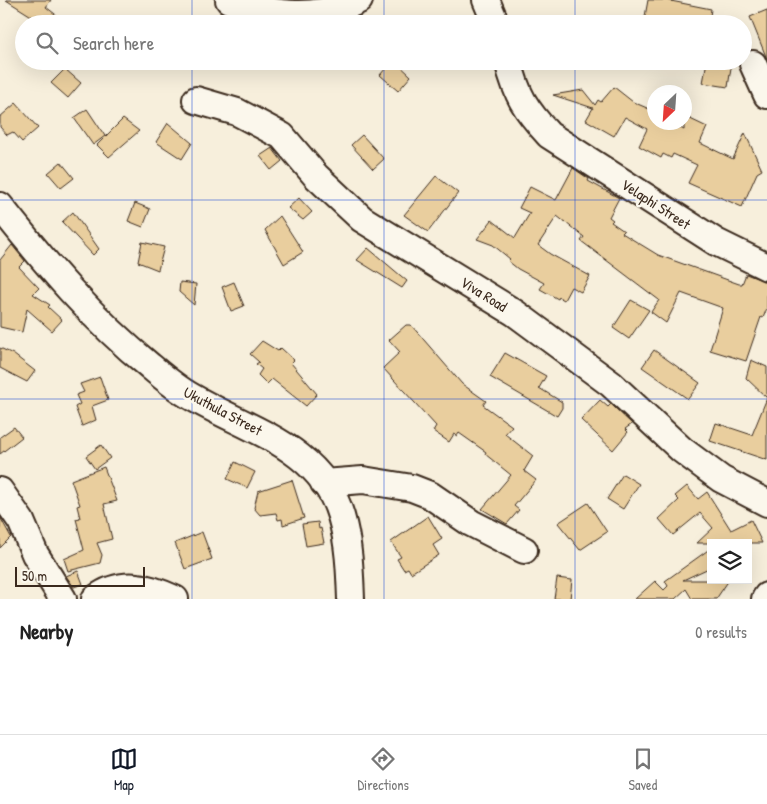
<!DOCTYPE html>
<style>
body{margin:0;font-family:"Patrick Hand",sans-serif;background:#f6f6f6;color:#222}
.controls{position:absolute;right:15px;bottom:15px;display:grid;overflow:hidden;border-radius:0px;box-shadow:0 5px 20px #0002}
.controls button{width:45px;height:45px;display:grid;place-items:center;padding:0;border:0;border-bottom:1px solid #e0e0e0;background:#fff;color:#222;font:25px sans-serif}
.compass{position:absolute;left:647px;top:85px;width:45px;height:45px;border-radius:50%;background:#fff;box-shadow:0 5px 20px #0002;rotate:205deg}
.scale{position:absolute;left:15px;bottom:12px;width:130px;box-sizing:border-box;padding-left:5px;border:2px solid #3b2a1e;border-top:0;font-size:14px;line-height:18px;white-space:nowrap;color:#3b2a1e;-webkit-text-stroke:4px #fbf7ec;paint-order:stroke}
.list{margin:0;padding:0;list-style:none}
h2{display:flex;justify-content:space-between;align-items:center;height:65px;margin:0;padding:0 20px;font-size:21px}
h2 small{font-size:16px;font-weight:400;color:#767676}
.icon{flex:none;width:28px;height:28px;fill:none;stroke:currentColor;stroke-width:2;stroke-linecap:round;stroke-linejoin:round}
.map{position:relative;flex:none;width:767px;height:599px;overflow:hidden}
.search{position:absolute;background:#fff;box-shadow:0 5px 20px #0002;left:15px;right:15px;top:15px;height:55px;display:flex;align-items:center;gap:12px;box-sizing:border-box;padding:0 18px;border-radius:28px;color:#767676;font-size:19px}
.sheet{height:135px;background:#fff}
nav{display:flex;justify-content:space-around;align-items:center;box-sizing:border-box;height:70px;border-top:1px solid #e0e0e0;background:#fff;font-size:14px;color:#767676}
nav a{display:grid;justify-items:center;gap:2px}
nav .on{color:#111827}
.map>svg:first-child{display:block}
</style>
<div class="map">
<svg width="767" height="599" viewBox="0 0 767 599">
<rect width="100%" height="100%" fill="#f7efdc"/>
<filter id="ink" filterUnits="userSpaceOnUse"><feTurbulence type="fractalNoise" baseFrequency=".02" numOctaves="2"/><feDisplacementMap in="SourceGraphic" scale="10" xChannelSelector="R" yChannelSelector="G"/><feConvolveMatrix kernelMatrix="1 2 1 2 8 2 1 2 1" color-interpolation-filters="sRGB"/></filter>
<g filter="url(#ink)">
<g fill="#e9ce9e" stroke="#3b2a1e">
<polygon points="6,0 51,0 46,7 68,24 44,24"/>
<polygon points="648,0 666,0 711,9 709,24 644,22"/>
<polygon points="767,10 767,59 750,17"/>
<polygon points="392,61 395,61 411,76 398,91 380,75"/>
<polygon points="707,61 732,61 728,87 703,83"/>
<polygon points="65,69 81,83 68,98 51,83"/>
<polygon points="614,87 633,102 654,111 654,122 669,122 684,130 684,116 707,127 700,143 733,159 745,133 762,170 757,173 742,207 688,183 697,165 673,154 671,158 663,154 661,158 639,146 647,129 625,117 614,136 586,120 593,108 553,95 583,90 595,105 598,100 601,102"/>
<polygon points="16,103 38,128 22,142 13,132 7,135 0,127 0,117"/>
<polygon points="87,109 105,136 93,145 74,118"/>
<polygon points="123,119 139,131 109,157 97,145"/>
<polygon points="168,123 192,143 182,159 156,142"/>
<polygon points="362,135 384,159 373,169 351,145"/>
<polygon points="272,148 282,161 271,170 260,156"/>
<polygon points="61,162 74,178 61,188 48,173"/>
<polygon points="573,168 589,179 588,181 619,198 609,217 613,220 611,222 624,231 622,233 658,255 739,284 742,284 746,274 767,282 767,308 763,318 761,317 746,361 710,350 723,308 681,293 666,323 651,312 659,300 581,241 584,237 557,216 538,245 550,254 590,276 581,292 571,287 564,300 559,297 558,299 540,289 544,283 518,269 508,261 510,259 493,245 477,239 492,220 515,238 530,213 519,208 530,187 556,200"/>
<polygon points="436,176 458,193 428,232 404,215"/>
<polygon points="299,198 312,212 303,220 288,208"/>
<polygon points="135,203 150,209 143,227 128,221"/>
<polygon points="73,212 99,249 93,255 62,222"/>
<polygon points="280,216 303,252 284,264 265,230"/>
<polygon points="142,242 164,247 158,270 138,262"/>
<polygon points="12,245 25,261 19,267 39,288 33,294 50,305 48,307 62,320 52,331 27,309 22,332 0,327 0,260"/>
<polygon points="368,248 407,281 402,288 357,260"/>
<polygon points="180,282 196,284 194,305 179,292"/>
<polygon points="234,282 244,306 231,311 222,287"/>
<polygon points="631,300 649,310 629,339 613,328"/>
<polygon points="406,325 411,325 462,384 486,401 483,405 512,426 505,434 533,456 524,471 536,480 514,506 519,510 507,524 482,509 511,475 485,454 486,452 459,433 457,436 454,434 449,442 433,431 436,426 383,368 400,352 389,340"/>
<polygon points="262,341 278,351 281,348 294,360 291,363 317,394 306,406 272,379 267,384 258,375 262,369 256,364 259,362 250,354"/>
<polygon points="0,348 13,354 35,371 27,382 0,368"/>
<polygon points="654,350 700,383 688,399 642,367"/>
<polygon points="505,353 546,376 539,388 562,402 562,408 557,416 490,377"/>
<polygon points="751,360 767,367 767,398 746,378"/>
<polygon points="100,377 108,400 92,406 96,420 82,426 75,407 80,404 76,395 84,392 80,384"/>
<polygon points="767,398 767,460 710,441 716,423 752,435"/>
<polygon points="600,400 608,407 611,404 632,424 625,429 628,432 613,450 581,420"/>
<polygon points="14,427 22,437 0,454 0,437"/>
<polygon points="101,445 110,458 95,469 86,456"/>
<polygon points="235,462 255,472 247,488 227,479"/>
<polygon points="104,467 117,501 104,504 112,539 97,543 102,555 100,563 68,571 64,559 84,550 76,519 80,518 77,506 80,505 71,480"/>
<polygon points="623,474 639,484 623,509 607,499"/>
<polygon points="292,480 304,518 283,525 282,519 278,520 276,513 260,515 254,508 258,491"/>
<polygon points="687,486 698,499 707,492 731,530 751,520 762,543 697,543 713,528 700,513 673,535 659,519 679,500 675,496"/>
<polygon points="588,503 607,532 580,550 558,523"/>
<polygon points="428,516 442,539 433,545 439,555 411,573 408,568 404,570 397,559 401,557 391,542"/>
<polygon points="0,517 11,537 0,548"/>
<polygon points="318,522 319,529 321,528 324,543 306,546 302,524"/>
<polygon points="202,532 212,559 185,569 175,543"/>
<polygon points="711,548 711,567 683,580 729,580 716,599 692,599 686,589 675,599 635,599 655,581 664,590 668,586 665,581"/>
<polygon points="78,571 83,584 74,587 66,576"/>
<polygon points="557,578 572,580 570,599 554,599"/>
</g>
<g fill="none" stroke-linecap="round" stroke-linejoin="round">
<g stroke="#3b2a1e" stroke-width="30">
<g id="minor">
<path d="M229,0C268,16 320,21 359,0"/>
<polyline points="486,0 496,24"/>
<path d="M508,61C517,96 525,109 549,135L716,242L767,267"/>
<polyline points="753,64 767,95"/>
<polyline points="196,100 237,112 282,136 316,176 362,219 515,313 611,384 682,450 721,479 767,503"/>
<path d="M0,206C45,263 93,320 150,366C163,377 177,389 192,397C248,430 321,447 341,516C349,543 350,572 351,599"/>
<polyline points="324,483 363,480 412,488 430,495 471,523 524,550"/>
<polyline points="0,491 21,521 35,554 63,599"/>
<path d="M95,599C121,579 147,586 175,599"/>
<polyline points="765,599 767,596"/>
</g>
</g>
<use href="#minor" stroke="#fbf7ec" stroke-width="26"/>
</g>
</g>
<path fill="none" stroke="#1d4ed8" stroke-width="1" stroke-opacity="0.55" d="M192,0V24M384,0V24M575,0V24M192,61V599M384,61V599M575,61V599M0,200H767M0,399H767"/>
<g text-anchor="middle" dominant-baseline="central" stroke-width="5" stroke-linejoin="round" paint-order="stroke">
<g font-size="15" fill="#3b2a1e" stroke="#fbf7ec">
<text transform="translate(656 204) rotate(33)">Velaphi Street</text>
<text transform="translate(484 294) rotate(32)">Viva Road</text>
<text transform="translate(223 411) rotate(28)">Ukuthula Street</text>
</g>
</g>
</svg>
<div class="controls">
<button><svg class="icon" aria-label="layers" viewBox="0 0 24 24"><path d="M12 4l9 5-9 5-9-5zM3 14l9 5 9-5"/></svg></button>
</div>
<svg class="compass" viewBox="-18 -18 36 36"><path d="M0-13l5 13h-10z" fill="#e53935"/><path d="M0 13l5-13h-10z" fill="#767676"/></svg>
<div class="scale">50 m</div>
<div class="search"><svg class="icon" aria-label="search" viewBox="0 0 24 24"><circle cx="10" cy="10" r="6"/><path d="M15 15l6 6"/></svg>Search here</div>
</div>
<section class="sheet">
<h2>Nearby<small>0 results</small></h2>
<ul class="list">
</ul>
</section>
<nav>
<a class="on"><svg class="icon" aria-label="map" viewBox="0 0 24 24"><path d="M3 6l6-2 6 2 6-2v14l-6 2-6-2-6 2zM9 4v14M15 6v14"/></svg>Map</a>
<a><svg class="icon" aria-label="directions" viewBox="0 0 24 24"><path d="M12 3l9 9-9 9-9-9zM9 14v-3h6M13 9l2 2-2 2"/></svg>Directions</a>
<a><svg class="icon" aria-label="saved" viewBox="0 0 24 24"><path d="M7 4h10v16l-5-4-5 4z"/></svg>Saved</a>
</nav>
